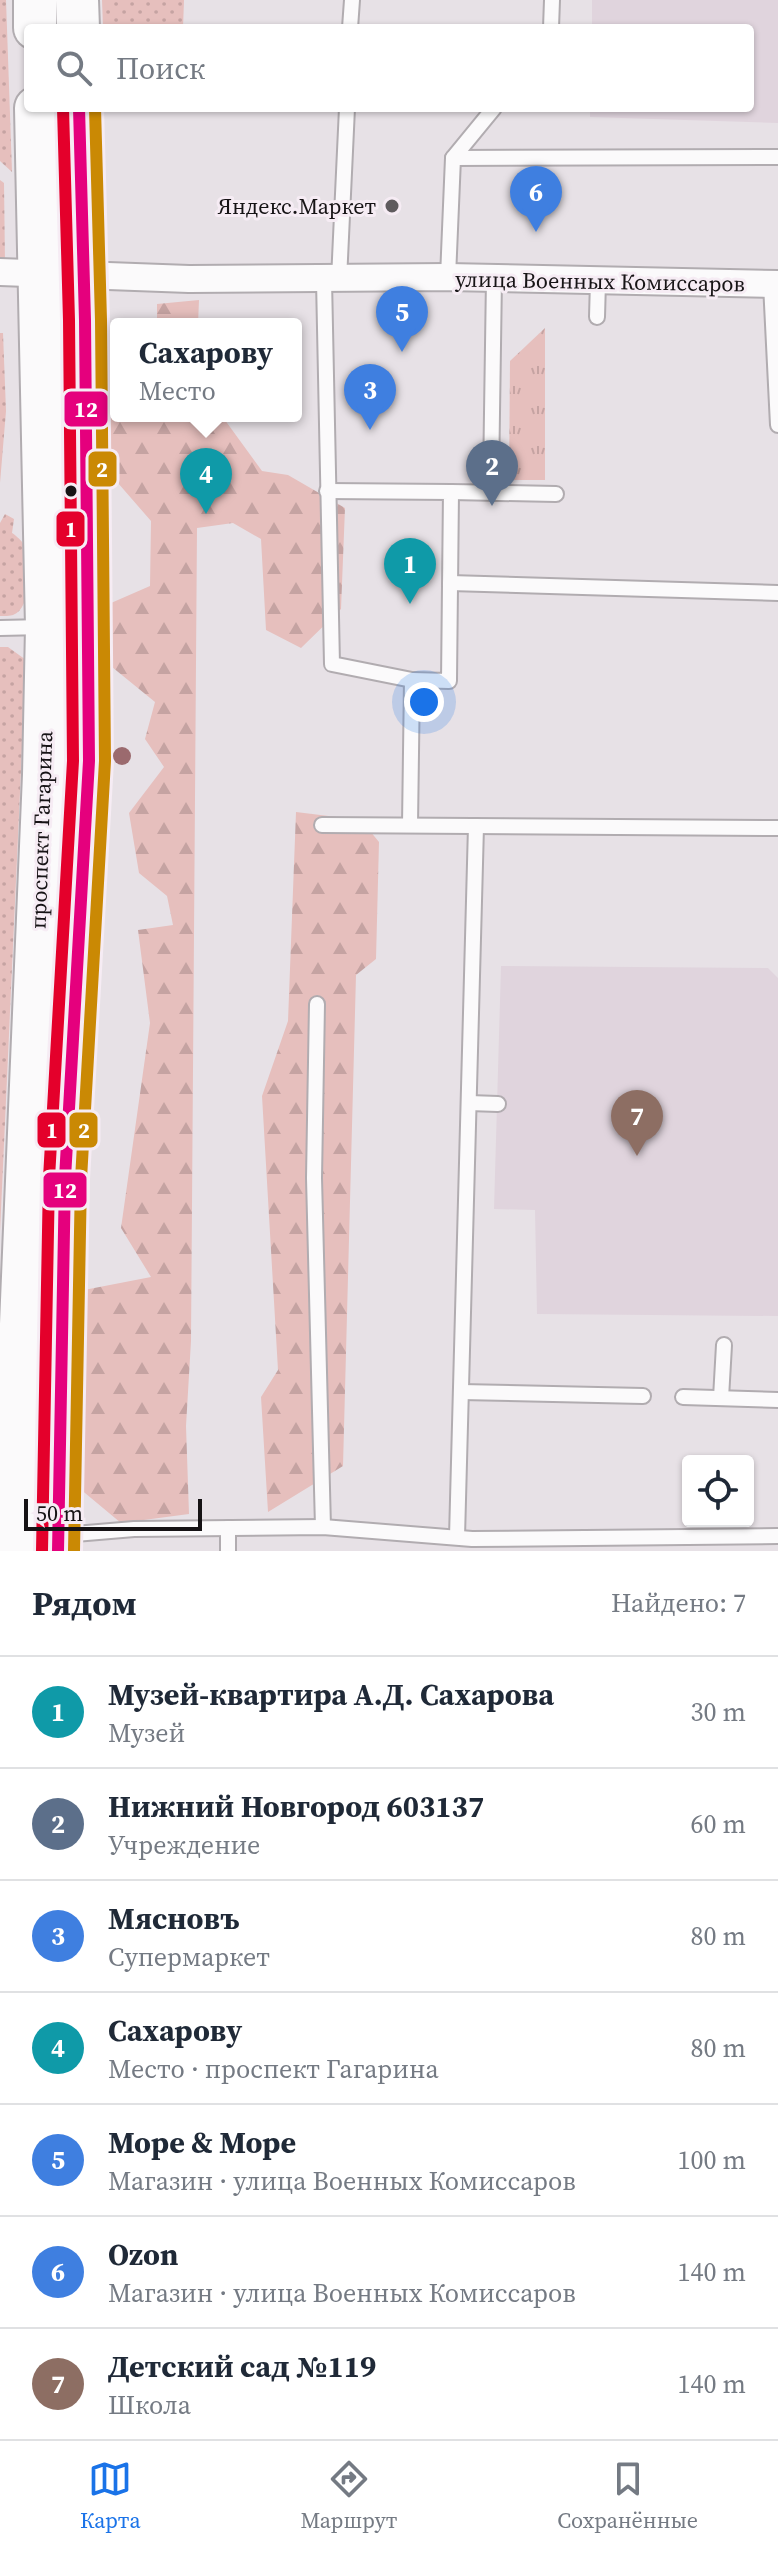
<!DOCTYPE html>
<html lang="ru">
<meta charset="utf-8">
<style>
body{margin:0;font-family:"Source Serif 4",serif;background:#f2f2f3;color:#1f2937}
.controls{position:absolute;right:24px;bottom:24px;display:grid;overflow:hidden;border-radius:8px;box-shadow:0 2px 6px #0004}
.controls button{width:72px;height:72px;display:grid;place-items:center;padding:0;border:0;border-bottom:2px solid #e0e1e3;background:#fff;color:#1f2937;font:40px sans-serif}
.scale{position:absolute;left:24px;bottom:20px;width:178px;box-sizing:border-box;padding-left:8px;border:4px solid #161315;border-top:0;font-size:22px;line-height:28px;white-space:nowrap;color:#161315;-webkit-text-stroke:6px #f6ecf4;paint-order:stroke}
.you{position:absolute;left:424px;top:702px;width:28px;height:28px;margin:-20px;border:6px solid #fff;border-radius:50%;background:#1a73e8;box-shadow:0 0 0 12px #1a73e833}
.badge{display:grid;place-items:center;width:52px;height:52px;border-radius:50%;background:#1a73e8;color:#fff;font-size:26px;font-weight:700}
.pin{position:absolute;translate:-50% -66px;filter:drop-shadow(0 2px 4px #0008)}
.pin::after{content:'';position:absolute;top:42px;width:28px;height:24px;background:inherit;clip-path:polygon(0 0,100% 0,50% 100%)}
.popup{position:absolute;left:110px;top:318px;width:192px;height:104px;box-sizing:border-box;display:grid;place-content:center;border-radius:8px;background:#fff;filter:drop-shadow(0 2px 6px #0005);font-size:26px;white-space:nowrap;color:#747a83}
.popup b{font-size:30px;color:#1f2937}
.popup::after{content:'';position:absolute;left:50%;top:100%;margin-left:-16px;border:16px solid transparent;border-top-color:#fff}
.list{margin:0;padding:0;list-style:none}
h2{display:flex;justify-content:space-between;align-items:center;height:104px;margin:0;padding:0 32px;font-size:34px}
h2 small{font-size:26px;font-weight:400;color:#747a83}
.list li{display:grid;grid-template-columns:52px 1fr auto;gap:24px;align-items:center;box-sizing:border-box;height:112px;padding:0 32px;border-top:2px solid #e0e1e3}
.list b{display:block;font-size:30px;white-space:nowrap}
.list p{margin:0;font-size:26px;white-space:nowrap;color:#747a83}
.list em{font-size:26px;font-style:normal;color:#747a83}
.icon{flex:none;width:44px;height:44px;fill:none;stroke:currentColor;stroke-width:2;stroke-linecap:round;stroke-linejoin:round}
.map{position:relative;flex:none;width:778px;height:1551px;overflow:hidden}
.search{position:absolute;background:#fff;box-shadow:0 2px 6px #0004;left:24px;right:24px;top:24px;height:88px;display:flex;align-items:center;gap:20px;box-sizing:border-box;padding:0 28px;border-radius:8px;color:#747a83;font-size:30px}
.sheet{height:888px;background:#fff}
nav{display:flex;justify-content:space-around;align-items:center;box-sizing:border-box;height:112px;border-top:2px solid #e0e1e3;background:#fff;font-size:22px;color:#747a83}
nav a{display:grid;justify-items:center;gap:4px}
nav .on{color:#1a73e8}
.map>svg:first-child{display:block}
</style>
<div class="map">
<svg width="778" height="1551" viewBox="0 0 778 1551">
<defs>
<pattern id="grass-dots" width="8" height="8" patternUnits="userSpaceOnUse" patternTransform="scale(2)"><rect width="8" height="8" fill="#e6bfbd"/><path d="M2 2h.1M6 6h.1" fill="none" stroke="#c5a3a2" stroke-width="1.8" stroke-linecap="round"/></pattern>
<pattern id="forest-firs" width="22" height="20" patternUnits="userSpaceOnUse" patternTransform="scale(2)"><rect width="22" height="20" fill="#e6bfbd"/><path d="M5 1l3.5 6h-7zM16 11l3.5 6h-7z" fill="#c5a3a2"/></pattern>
<pattern id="park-tufts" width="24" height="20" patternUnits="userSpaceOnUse" patternTransform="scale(2)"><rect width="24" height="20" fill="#e6bfbd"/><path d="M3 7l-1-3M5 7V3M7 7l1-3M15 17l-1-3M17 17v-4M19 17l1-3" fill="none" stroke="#c5a3a2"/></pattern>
</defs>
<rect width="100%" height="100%" fill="#e7e1e6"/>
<g fill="#e0d4dd">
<polygon points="592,0 778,0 778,123 590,117 590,108 750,108 750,28 592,28"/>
<polygon points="501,966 768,968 778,978 778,1316 537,1314 535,1210 494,1209"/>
</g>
<g fill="url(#grass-dots)">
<polygon points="0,0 6,0 12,172 0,161"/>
<polygon points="102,0 184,0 183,28 103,28"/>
<polygon points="0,180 4,183 5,263 0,263"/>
<polygon points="0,333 3,333 6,411 0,483"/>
<path d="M5,514L14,519L12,533C14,534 21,540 22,542C30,557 33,609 13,615C11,616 3,616 0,616V523Z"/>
<polygon points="0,647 8,647 26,660 0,1232"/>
</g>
<g fill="url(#forest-firs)">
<polygon points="199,300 198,324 157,324 157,304"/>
<polygon points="116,374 116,416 222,416 262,471 288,475 345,508 341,609 301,648 266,630 261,539 233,523 197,528 191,1341 186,1426 189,1514 121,1523 79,1488 84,1290 151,1277 121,1228 150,1023 138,930 173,925 167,896 139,873 129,813 164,767 145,739 155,702 112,667 111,603 150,586 151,521 111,475 105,375"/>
<polygon points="296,812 361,820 379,842 376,959 356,975 343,1466 268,1512 261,1397 278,1370 262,1096 288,1021"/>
</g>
<polygon fill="url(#park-tufts)" points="545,328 545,480 509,480 510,361"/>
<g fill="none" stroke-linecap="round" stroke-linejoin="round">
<g stroke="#b1acb0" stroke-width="18">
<g id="service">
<polyline points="350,28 352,0"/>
<polyline points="551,28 552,0"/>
<polyline points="453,158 778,157"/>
<polyline points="448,277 453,158 494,108"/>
<polyline points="324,280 332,664 412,680"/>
<polyline points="339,280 347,108"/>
<polyline points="771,284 778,425"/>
<polyline points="597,317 598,281"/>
<polyline points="491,480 494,278"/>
<polyline points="327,491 451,492 449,681 412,680 410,825"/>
<polyline points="451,492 556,494"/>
<polyline points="450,583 778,593"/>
<polyline points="0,628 44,627"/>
<polyline points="322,825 778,828"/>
<polyline points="317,1004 314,1178 323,1527"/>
<polyline points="469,1103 498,1104"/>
<polyline points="461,1392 643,1396"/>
<polyline points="683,1397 778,1400"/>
<polyline points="721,1398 724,1345"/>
<polyline points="63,1535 134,1529 323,1527 472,1539 778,1536"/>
<polyline points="457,1537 476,826"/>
<polyline points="228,1551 228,1528"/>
</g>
</g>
<g stroke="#b1acb0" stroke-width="30">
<polyline id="minor" points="0,272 189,279 448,277 778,284"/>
</g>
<g stroke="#b1acb0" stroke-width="46">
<g id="primary">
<polyline points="35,0 35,28"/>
<polyline points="77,0 78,28"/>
<polyline points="19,1551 17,1420 44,775 47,627 36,108"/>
<polyline points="58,1551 59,1415 65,1178 89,761 85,320 79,108"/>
</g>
</g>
<use href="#service" stroke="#fbfafb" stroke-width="14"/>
<use href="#minor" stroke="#fbfafb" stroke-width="26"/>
<use href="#primary" stroke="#fbfafb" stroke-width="42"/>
<g stroke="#f6ecf4" stroke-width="18">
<polyline id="bus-1" points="58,1551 65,1178 89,761 85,320 79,108"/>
</g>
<g stroke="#f6ecf4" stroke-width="18">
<polyline id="bus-2" points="74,1551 81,1179 105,761 101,320 95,108"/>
</g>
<g stroke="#f6ecf4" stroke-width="18">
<polyline id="bus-3" points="42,1551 49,1178 73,761 69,320 63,108"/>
</g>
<use href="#bus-1" stroke="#e5007d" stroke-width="12"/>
<use href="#bus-2" stroke="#ca8904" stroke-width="12"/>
<use href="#bus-3" stroke="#e4002b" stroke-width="12"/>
</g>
<circle fill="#9b6a6e" cx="122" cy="756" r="9"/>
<circle fill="#5f5b5e" stroke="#f6ecf4" stroke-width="3" cx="392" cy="206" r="8"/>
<circle fill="#161315" stroke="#f6ecf4" stroke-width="3" cx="71" cy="491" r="7"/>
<g text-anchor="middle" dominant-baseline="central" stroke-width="6" stroke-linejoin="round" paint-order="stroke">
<g font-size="22" fill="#161315" stroke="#f6ecf4" text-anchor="end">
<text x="376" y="206">Яндекс.Маркет</text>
</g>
<g font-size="22" fill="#161315" stroke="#f6ecf4">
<text transform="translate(600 281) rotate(1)">улица Военных Комиссаров</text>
<text transform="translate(41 830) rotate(-88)">проспект Гагарина</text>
</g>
</g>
<g stroke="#f6ecf4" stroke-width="3">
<rect x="63" y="390" width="46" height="38" rx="8" fill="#e5007d"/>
<rect x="87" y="450" width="31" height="38" rx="8" fill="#ca8904"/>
<rect x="55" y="510" width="31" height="38" rx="8" fill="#e4002b"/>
<rect x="36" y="1111" width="31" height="38" rx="8" fill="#e4002b"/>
<rect x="68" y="1111" width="31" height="38" rx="8" fill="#ca8904"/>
<rect x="42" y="1171" width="46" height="38" rx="8" fill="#e5007d"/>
</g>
<g font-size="22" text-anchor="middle" font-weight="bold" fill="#fff">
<text x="86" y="417">12</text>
<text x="102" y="477">2</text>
<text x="71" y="537">1</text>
<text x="52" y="1138">1</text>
<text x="84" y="1138">2</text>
<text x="65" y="1198">12</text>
</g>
</svg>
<div class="controls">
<button><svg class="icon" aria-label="locate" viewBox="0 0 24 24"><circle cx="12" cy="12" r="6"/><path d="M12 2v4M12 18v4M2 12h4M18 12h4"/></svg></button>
</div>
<div class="scale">50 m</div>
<div class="you"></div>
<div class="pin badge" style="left:410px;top:604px;background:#0f9aa8">1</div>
<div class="pin badge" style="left:492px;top:506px;background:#5c6f8a">2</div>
<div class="pin badge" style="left:370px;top:430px;background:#3f7fe0">3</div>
<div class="pin badge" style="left:206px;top:514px;background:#0f9aa8">4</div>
<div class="popup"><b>Сахарову</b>Место</div>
<div class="pin badge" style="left:402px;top:352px;background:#3f7fe0">5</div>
<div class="pin badge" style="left:536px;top:232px;background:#3f7fe0">6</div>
<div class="pin badge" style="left:637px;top:1156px;background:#8d6e63">7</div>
<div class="search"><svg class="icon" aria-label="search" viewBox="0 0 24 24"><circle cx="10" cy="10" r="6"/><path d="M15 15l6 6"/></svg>Поиск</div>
</div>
<section class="sheet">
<h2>Рядом<small>Найдено: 7</small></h2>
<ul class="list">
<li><span class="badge" style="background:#0f9aa8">1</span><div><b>Музей-квартира А.Д. Сахарова</b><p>Музей</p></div><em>30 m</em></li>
<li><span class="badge" style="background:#5c6f8a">2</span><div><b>Нижний Новгород 603137</b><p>Учреждение</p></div><em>60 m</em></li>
<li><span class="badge" style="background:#3f7fe0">3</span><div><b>Мясновъ</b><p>Супермаркет</p></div><em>80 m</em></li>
<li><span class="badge" style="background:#0f9aa8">4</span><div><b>Сахарову</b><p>Место · проспект Гагарина</p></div><em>80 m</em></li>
<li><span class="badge" style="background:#3f7fe0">5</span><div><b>Море &amp; Море</b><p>Магазин · улица Военных Комиссаров</p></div><em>100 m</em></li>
<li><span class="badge" style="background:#3f7fe0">6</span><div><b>Ozon</b><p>Магазин · улица Военных Комиссаров</p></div><em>140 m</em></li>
<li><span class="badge" style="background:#8d6e63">7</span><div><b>Детский сад №119</b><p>Школа</p></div><em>140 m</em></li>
</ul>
</section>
<nav>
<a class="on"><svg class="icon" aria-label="map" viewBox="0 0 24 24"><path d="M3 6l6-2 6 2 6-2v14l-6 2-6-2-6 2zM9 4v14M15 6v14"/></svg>Карта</a>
<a><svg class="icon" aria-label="directions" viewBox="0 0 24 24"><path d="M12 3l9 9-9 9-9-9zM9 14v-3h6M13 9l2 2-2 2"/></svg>Маршрут</a>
<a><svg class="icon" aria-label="saved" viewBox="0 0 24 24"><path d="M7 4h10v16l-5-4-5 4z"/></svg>Сохранённые</a>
</nav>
